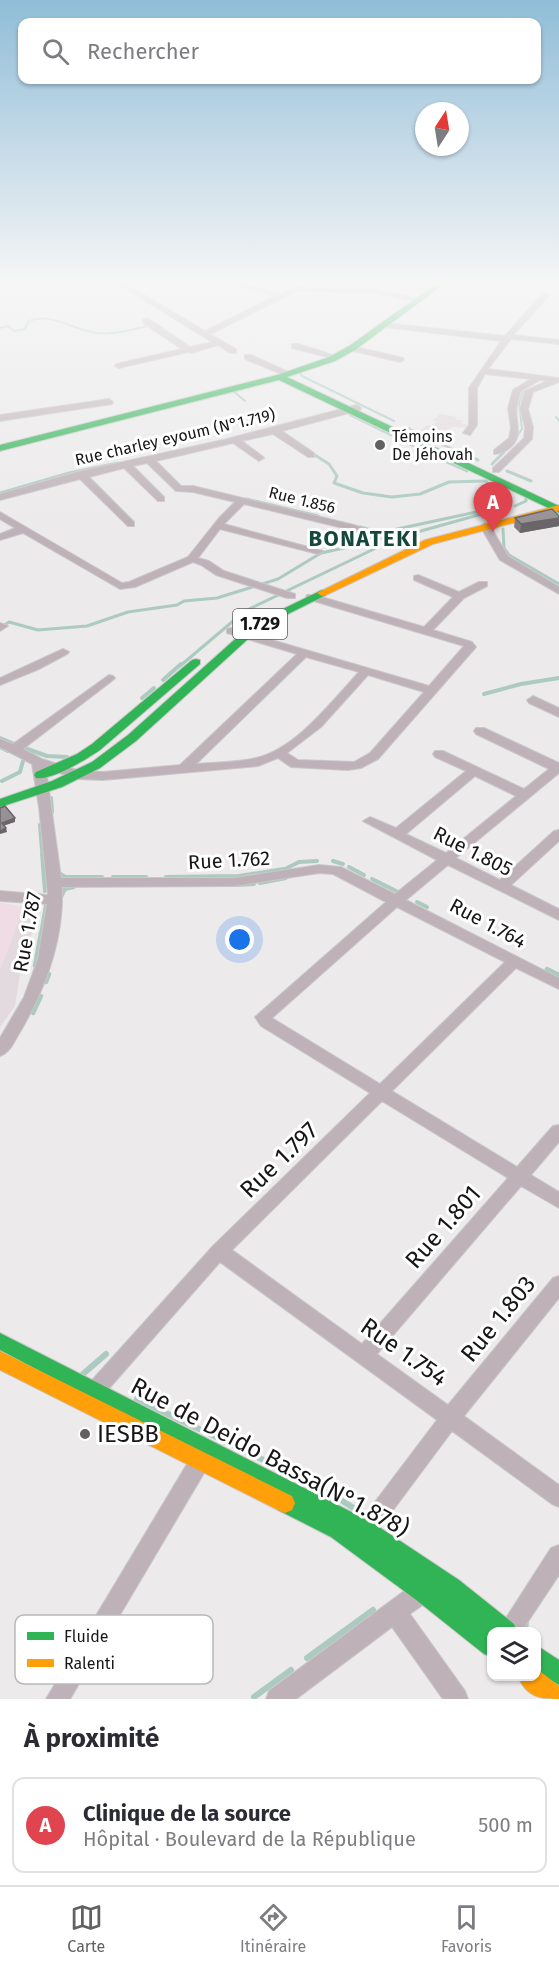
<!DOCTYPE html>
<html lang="fr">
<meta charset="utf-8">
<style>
body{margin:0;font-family:"Fira Sans",sans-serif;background:#f2f2f3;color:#2b2b33}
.controls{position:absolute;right:18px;bottom:18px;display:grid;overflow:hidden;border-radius:12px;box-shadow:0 2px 4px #0004}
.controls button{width:54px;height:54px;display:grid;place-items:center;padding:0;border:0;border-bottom:2px solid #e1e1e2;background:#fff;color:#2b2b33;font:30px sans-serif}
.compass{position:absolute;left:415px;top:102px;width:54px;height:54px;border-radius:50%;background:#fff;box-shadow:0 2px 4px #0004;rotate:12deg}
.you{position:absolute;left:240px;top:940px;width:21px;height:21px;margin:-15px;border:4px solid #fff;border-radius:50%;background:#1a73e8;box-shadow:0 0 0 9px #1a73e833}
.badge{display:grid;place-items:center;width:39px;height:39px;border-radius:50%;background:#626061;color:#fff;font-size:20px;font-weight:700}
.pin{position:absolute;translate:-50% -50px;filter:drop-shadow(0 2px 3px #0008)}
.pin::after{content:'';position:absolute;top:32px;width:21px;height:18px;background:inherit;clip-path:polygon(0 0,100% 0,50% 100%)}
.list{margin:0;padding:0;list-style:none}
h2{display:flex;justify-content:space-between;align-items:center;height:78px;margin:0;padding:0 24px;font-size:26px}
h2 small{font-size:20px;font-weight:400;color:#7c7c81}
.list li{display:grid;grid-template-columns:39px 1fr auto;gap:18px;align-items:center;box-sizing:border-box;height:96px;margin:0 12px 12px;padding:0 12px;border:2px solid #e1e1e2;border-radius:12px}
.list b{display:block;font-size:22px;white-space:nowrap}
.list p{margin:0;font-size:20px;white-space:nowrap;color:#7c7c81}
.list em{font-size:20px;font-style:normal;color:#7c7c81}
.icon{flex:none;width:33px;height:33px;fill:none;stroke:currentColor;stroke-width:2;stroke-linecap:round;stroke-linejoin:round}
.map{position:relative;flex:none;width:559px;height:1699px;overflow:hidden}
.search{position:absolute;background:#fff;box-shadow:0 2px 4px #0004;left:18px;right:18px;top:18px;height:66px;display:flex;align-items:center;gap:15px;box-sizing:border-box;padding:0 21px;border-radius:12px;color:#7c7c81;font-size:22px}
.sheet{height:186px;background:#fff}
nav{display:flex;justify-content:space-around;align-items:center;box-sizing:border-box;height:84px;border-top:2px solid #e1e1e2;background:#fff;font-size:16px;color:#7c7c81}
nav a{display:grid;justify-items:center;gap:3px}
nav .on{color:#626061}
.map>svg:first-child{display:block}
</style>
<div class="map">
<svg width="559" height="1699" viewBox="0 0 559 1699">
<rect width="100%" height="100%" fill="#eceaeb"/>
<g fill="#e2dade">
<polygon points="440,414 457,417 456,419 463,421 460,423 469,425 468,428 453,427 442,432 438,430 428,436 419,432 427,425 437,428 431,425 437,422 432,421"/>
<polygon points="0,903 29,908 34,927 22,962 15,1006 0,1027"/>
</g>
<polygon fill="#efdce5" points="0,903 24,907 0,971"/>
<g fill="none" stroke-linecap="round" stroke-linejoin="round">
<g stroke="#accac0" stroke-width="2">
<path d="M0,328L8,326L14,331L25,329L29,321C53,312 73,330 97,333C117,335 133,329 152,325"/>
<polyline points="303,371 300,373 302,376 394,421"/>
<polyline points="232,390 245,401"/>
<polyline points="350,415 413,446"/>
<polyline points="556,417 559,421"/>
<polyline points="408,428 425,437"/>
<polyline points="425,437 462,453"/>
<polyline points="512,444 522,429 519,403 525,387"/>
<polyline points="416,448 427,453"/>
<polyline points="502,453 506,449"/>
</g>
<g stroke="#accac0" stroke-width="3">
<polyline points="310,452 329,464 337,476 334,483 363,493 392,497 420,494 449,482 486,481"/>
<polyline points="424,452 467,471"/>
<polyline points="459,452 478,460"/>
<polyline points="492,464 504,452"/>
<polyline points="507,471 531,481"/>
<polyline points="486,481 502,505"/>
<polyline points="0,493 69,473 118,463"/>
<polyline points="246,499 318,516"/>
<polyline points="515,506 526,501 526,497"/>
<polyline points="360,527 382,533"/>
<polyline points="503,529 504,548 509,555 559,584"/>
<polyline points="403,536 489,512"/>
<polyline points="0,628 9,622 38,630 87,626 128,612 177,605 184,601 217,598 278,579 321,553 353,546 388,531 481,511 500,502"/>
<polyline points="180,666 245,611 374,549"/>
</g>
<g stroke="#accac0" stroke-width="4">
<polyline points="163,680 181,664"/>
<polyline points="484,694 521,684 559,678"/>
<polyline points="142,698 154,688"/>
<polyline points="0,738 17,745"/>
<polyline points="0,747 8,751"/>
<polyline points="22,747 47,756 67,757"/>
<polyline points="2,781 20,772 23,761"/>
<polyline points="51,798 52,812"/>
<polyline points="40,825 42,850"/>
<polyline points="42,853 45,891"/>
<polyline points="333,861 343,864"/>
<polyline points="349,867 364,875"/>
<polyline points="287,868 299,862 317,861"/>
<polyline points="59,873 65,877 102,877"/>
<polyline points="113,877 146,877"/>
<polyline points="166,877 239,876 284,869"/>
<polyline points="372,879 398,892"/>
<polyline points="260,883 286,878"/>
<polyline points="237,885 254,884"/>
<polyline points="62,895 65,889 74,887"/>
<polyline points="417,902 427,907"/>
<polyline points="41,934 46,905"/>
</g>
<g stroke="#accac0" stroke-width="4.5">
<polyline points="35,966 41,933"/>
<polyline points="547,969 559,975"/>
<polyline points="46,982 49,974"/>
<polyline points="33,1013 41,996"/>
</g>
<g stroke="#accac0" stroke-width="6">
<polyline points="83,1374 106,1354"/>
<polyline points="137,1399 199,1429"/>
<polyline points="210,1434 290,1473"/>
<polyline points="300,1478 325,1491"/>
<polyline points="333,1495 360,1512"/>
<polyline points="525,1632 526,1621"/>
<polyline points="307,1658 373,1610"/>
<polyline points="254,1697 291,1670"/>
</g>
<g stroke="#cac8c9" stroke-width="2">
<g id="street">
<polygon points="118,284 126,284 205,331 275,296 235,284 245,284 281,294 296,287 375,289 423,300 419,302 375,293 297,291 210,334 236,349 236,353 230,353 218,345 191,353 188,352 119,368 115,366 116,364 182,349 143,323 143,319 149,319 190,347 212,342"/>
<path d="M543,293L550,295L513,335L559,340V344L511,339L488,369L559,378V382L533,392L528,409L533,427L532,439L499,472H493V468L524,438L525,427L520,409L525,391L547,381L540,380L521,391C520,396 517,401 517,405C514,423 526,437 507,450C502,453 499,454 494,454V450L509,438L511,428L508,408L513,390L531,379L485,374L477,388V425L470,435L463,433L469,425V388L501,341L384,327L380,325L384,323L505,336Z"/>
<polygon points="292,344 298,344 339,357 335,359 292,348"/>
<polygon points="352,346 403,358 404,360 400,362 349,350 349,346"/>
<polygon points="245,355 251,355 293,374 286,376 245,359"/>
<polygon points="109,399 113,402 112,404 0,421 0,415"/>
<polygon points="357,405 361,408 360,410 282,431 314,453 314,457 308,457 273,434 242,441 262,456 264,458 259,461 233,443 156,461 181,486 193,486 354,525 407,543 402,546 347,529 244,504 224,524 323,551 318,554 220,529 198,558 209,561 224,571 295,594 295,598 287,598 216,575 201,565 193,562 135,587 120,589 23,533 0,540 0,534 15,528 0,519 0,512 122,583 129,582 188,557 219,518 235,502 193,492 176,491 147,463 133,466 164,497 164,501 158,501 124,468 89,477 134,522 134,526 128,526 80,479 0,500 0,494 81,471 223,440"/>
<polygon points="485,523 490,526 508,556 559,587 559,594 500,560 480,526"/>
<path d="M418,575L459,592L479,582H487V586L464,598L433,630L472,642L476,647L378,759L361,768L348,770L291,767L278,758L258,766L103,780L79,779L46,769L61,878H234L319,865L341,867L395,894L437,860L363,821L370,817L396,828L466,771L435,757L433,754L435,751H443L524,789L549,769L476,734L474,731L476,728H484L559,763V773L456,858L500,880L554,831L559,830V841L511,885L559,909V920L448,865L406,900L559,978V989L516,968L392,1091L517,1167L553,1126L559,1125V1142L531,1175L559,1192V1208L521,1186L377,1354L448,1405L553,1278L559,1276V1298L464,1416L559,1485V1507L552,1504L452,1431L373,1537L366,1540L359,1537L355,1530L359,1523L437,1420L220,1262L98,1401L91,1404L84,1401L81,1395L84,1389L213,1246L370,1093L261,1026L255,1017L386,902L333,874L319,873L234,886L62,887C64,939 46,988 20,1032C15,1040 10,1053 0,1056V1038L24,997L38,959L47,904L0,901V891L48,895L39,807L32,764L0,747V739L13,744L109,675L113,676L115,678L113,680L23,749L42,759L80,771L103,772L180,765L297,654L227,633V629L231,628L429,686L464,646L307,599L306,597L307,595H315L424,627L453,597L414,580V576ZM306,657L359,672C332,701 296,749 256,758C237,763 215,762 196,764ZM368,675L424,692L370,753L354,762L298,760L287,753L321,727ZM475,776L516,796L446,853L406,834ZM397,907L505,962L380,1084L272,1018ZM382,1101L508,1178L362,1344L232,1250Z"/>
<polygon points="0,623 8,626 0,631"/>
<polygon points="63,649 69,652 67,654 39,669 0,685 0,678"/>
<polygon points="533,696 559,708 559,717 529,703 527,700"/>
<polygon points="200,1451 207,1454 210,1461 207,1468 70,1699 46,1699 193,1454"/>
<polygon points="559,1545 559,1575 521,1632 497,1632 551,1548"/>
<polygon points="423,1580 431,1583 434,1591 431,1599 410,1614 465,1691 468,1699 443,1699 392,1627 296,1699 266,1699 269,1691 415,1583"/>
</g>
</g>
<g stroke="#cac8c9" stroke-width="2">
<g id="fast">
<polygon points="436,284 444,284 355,350 335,361 287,377 559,506 559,513 279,380 0,451 0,445 277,375 329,357 349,346"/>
<polygon points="322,590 327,593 326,595 260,628 136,741 100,768 62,787 0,807 0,799 52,781 92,762 128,735 252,624"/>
<path d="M196,659L200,660V664L100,750C87,759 51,781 36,778L34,775L36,772L77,754L92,744L192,660Z"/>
<polygon points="0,1333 373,1523 459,1580 514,1624 517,1632 492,1632 492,1657 484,1654 415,1599 331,1537 278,1510 275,1503 278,1496 0,1350"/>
<polygon points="536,1645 559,1660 559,1685 536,1671"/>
</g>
</g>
<g stroke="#cac8c9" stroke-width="2">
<g id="slow">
<polygon points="559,505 559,511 433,544 326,595 322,596 317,593 425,540"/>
<polygon points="0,1351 292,1496 295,1503 292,1510 285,1513 278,1510 0,1370"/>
<path d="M536,1668L559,1686V1699C540,1699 526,1697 518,1676H536Z"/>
</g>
</g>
<use href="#street" fill="#beb2b8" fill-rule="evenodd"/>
<use href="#fast" fill="#30b455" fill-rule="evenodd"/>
<use href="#slow" fill="#ff9f0a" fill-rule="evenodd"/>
</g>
<polygon fill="#827c7f" points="559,516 559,526 520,533 514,527 515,518"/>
<g fill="#6a6568">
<polygon points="559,518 559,526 520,533 521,524"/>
<polygon points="15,818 15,822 3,826 2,823"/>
<polygon points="6,828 7,832 0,834 0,831"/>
</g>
<g fill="#979094" stroke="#6a6568" stroke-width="1.5">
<polygon points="552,509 559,516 559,518 521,524 515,518"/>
<polygon points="5,806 15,818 2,823 6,828 0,831 0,808"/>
</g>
<linearGradient id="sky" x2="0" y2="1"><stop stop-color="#90bdd8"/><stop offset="0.54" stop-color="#f6f6f6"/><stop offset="1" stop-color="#f6f6f6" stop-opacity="0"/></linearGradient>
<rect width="559" height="522" fill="url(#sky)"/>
<g fill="#626061" stroke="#fff" stroke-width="2">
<circle cx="380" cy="445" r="6"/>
<circle cx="85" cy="1434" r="6"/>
</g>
<g text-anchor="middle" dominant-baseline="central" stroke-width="6" stroke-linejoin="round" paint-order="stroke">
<g font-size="16" fill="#171616" stroke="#fff" text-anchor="start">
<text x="392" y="436">Témoins<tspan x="392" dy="18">De Jéhovah</tspan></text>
</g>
<g font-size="16" fill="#171616" stroke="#fff">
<text transform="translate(175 437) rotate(-13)">Rue charley eyoum (N°1.719)</text>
<text transform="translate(302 500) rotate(14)">Rue 1.856</text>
</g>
<rect fill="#fff" stroke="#5d5c5c" stroke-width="1.5" x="233" y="609" width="54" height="30" rx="4.5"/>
<g font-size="18" font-weight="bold" fill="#171616">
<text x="260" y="624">1.729</text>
</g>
<g font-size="20" fill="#171616" stroke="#fff">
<text transform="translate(473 851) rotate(27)">Rue 1.805</text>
<text transform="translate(229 860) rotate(-3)">Rue 1.762</text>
<text transform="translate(488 923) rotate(28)">Rue 1.764</text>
<text transform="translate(27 932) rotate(-80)">Rue 1.787</text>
</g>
<g font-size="22" font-weight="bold" letter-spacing="1.5" fill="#13483b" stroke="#fff">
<text x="364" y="538">BONATEKI</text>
</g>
<g font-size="24" fill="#171616" stroke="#fff">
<text transform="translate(279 1160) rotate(-44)">Rue 1.797</text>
<text transform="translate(443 1227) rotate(-49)">Rue 1.801</text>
<text transform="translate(498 1319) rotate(-51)">Rue 1.803</text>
<text transform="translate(404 1352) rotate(35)">Rue 1.754</text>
<text transform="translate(270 1457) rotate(28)">Rue de Deido Bassa(N°1.878)</text>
</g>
<g font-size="24" fill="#171616" stroke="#fff" text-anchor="start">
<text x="97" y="1434">IESBB</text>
</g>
</g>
<rect x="15" y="1615" width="198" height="69" rx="9" fill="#fff" stroke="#b9b9b9" stroke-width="1.5"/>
<rect x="27" y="1632" width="27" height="8" fill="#30b455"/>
<rect x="27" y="1659" width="27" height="8" fill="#ff9f0a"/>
<g font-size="16" fill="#171616">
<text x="64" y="1642">Fluide</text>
<text x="64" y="1669">Ralenti</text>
</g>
</svg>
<div class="controls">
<button><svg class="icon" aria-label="layers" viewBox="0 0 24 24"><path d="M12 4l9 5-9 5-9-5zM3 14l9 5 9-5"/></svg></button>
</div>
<svg class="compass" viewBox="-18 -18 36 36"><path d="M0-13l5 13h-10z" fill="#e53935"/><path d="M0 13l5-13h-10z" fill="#7c7c81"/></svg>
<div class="you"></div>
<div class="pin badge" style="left:493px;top:532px;background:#e0444e">A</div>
<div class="search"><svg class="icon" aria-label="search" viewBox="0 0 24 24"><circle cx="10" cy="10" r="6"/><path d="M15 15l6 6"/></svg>Rechercher</div>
</div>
<section class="sheet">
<h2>À proximité<small></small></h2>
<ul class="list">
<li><span class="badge" style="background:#e0444e">A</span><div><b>Clinique de la source</b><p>Hôpital · Boulevard de la République</p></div><em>500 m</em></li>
</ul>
</section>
<nav>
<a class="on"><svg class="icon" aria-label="map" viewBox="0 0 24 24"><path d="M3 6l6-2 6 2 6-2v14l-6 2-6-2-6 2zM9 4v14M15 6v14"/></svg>Carte</a>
<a><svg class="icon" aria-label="directions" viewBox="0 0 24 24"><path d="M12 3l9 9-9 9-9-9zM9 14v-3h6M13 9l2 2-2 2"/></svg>Itinéraire</a>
<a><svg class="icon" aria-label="saved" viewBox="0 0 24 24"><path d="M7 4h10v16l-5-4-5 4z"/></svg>Favoris</a>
</nav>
